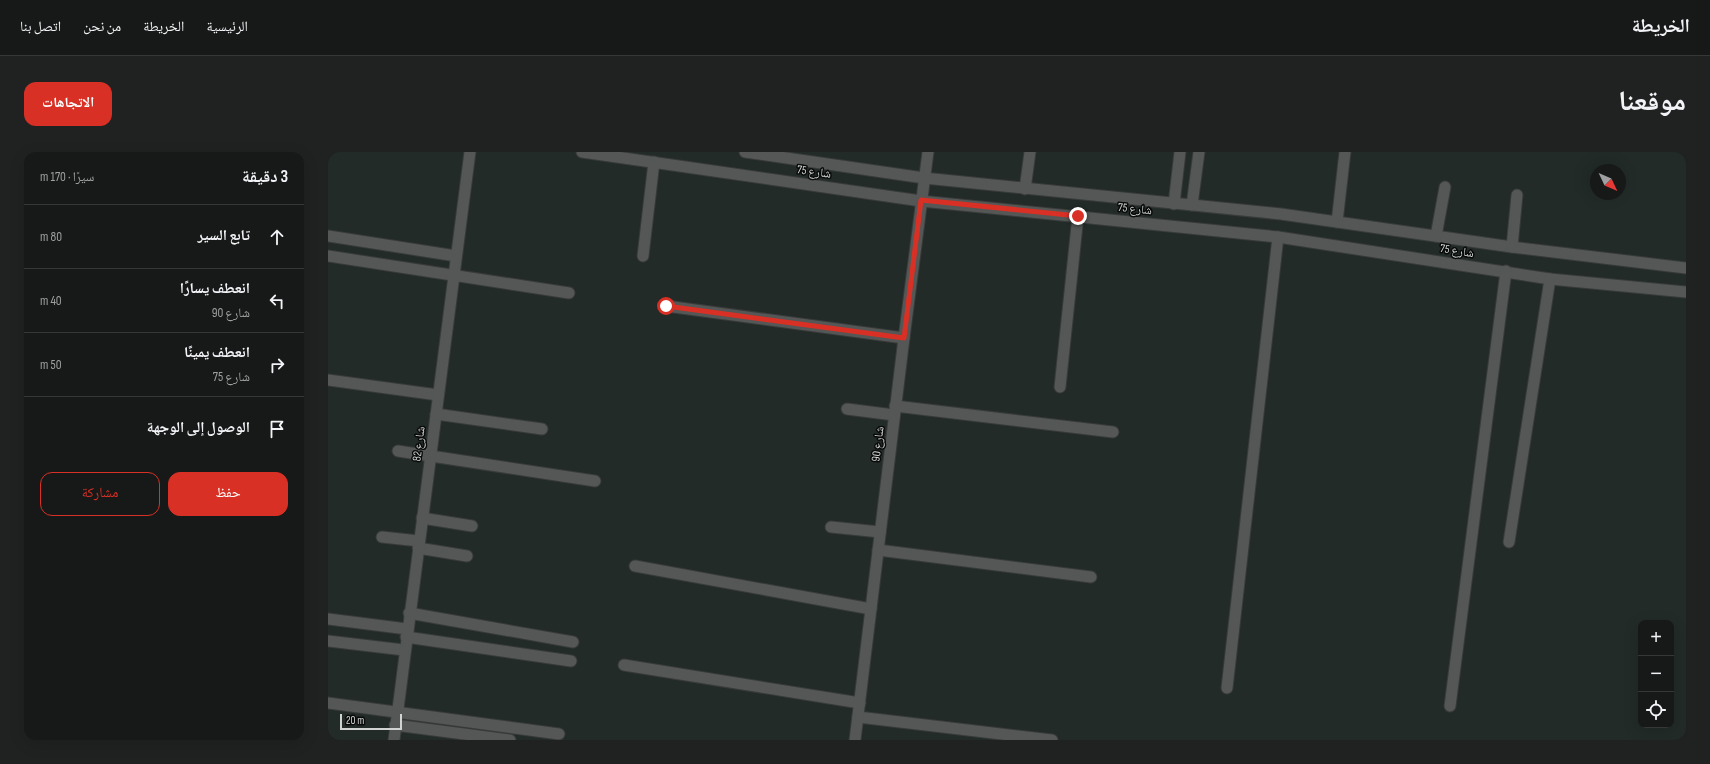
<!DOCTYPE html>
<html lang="ar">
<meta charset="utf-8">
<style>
body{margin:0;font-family:"Sofia Sans Condensed","Noto Naskh Arabic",sans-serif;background:#1f2221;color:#f1f3f6;direction:rtl}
.controls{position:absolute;right:12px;bottom:12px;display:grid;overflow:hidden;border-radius:8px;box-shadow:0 4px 16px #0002}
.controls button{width:36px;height:36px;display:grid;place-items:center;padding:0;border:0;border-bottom:1px solid #353837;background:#161918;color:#f1f3f6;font:20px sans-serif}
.compass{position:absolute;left:1262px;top:12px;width:36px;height:36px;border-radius:50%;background:#161918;box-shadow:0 4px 16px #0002;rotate:134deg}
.scale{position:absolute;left:12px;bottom:10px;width:62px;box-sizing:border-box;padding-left:4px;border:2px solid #d1d3d3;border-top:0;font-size:11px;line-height:14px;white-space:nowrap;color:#d1d3d3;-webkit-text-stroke:3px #090a0a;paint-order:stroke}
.stop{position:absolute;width:12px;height:12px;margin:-9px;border:3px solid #d93025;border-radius:50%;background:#fff}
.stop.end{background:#d93025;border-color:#fff;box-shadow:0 1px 4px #0008}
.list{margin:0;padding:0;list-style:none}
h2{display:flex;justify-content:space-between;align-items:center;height:52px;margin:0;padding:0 16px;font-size:17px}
h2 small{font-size:13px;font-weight:400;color:#9ea0a2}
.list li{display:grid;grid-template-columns:26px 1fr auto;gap:12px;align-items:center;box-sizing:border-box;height:64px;padding:0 16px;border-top:1px solid #353837}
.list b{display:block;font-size:15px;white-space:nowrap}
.list p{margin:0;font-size:13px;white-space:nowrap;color:#9ea0a2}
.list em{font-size:13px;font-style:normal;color:#9ea0a2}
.actions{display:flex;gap:8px;padding:12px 16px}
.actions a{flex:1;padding:9px 0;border:1px solid #d93025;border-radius:12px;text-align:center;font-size:14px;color:#d93025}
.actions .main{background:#d93025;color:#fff}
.icon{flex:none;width:22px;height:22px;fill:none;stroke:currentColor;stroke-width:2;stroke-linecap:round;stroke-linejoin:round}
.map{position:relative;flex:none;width:1358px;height:588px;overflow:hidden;direction:ltr;border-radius:12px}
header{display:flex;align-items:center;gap:24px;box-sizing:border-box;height:56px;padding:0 20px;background:#161918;border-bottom:1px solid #353837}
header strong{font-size:19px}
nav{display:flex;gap:22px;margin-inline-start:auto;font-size:14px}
.intro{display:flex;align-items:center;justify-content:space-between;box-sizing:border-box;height:96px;padding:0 24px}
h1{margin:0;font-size:28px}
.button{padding:10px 18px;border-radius:12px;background:#d93025;color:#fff;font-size:14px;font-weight:700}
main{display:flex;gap:24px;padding:0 24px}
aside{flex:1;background:#161918;border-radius:12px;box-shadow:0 4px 16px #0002}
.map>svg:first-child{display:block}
</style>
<header>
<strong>الخريطة</strong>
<nav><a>الرئيسية</a><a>الخريطة</a><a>من نحن</a><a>اتصل بنا</a></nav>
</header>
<div class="intro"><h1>موقعنا</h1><a class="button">الاتجاهات</a></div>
<main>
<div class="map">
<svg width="1358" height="588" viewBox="0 0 1358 588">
<rect width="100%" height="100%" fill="#1e2120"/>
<path fill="#222b28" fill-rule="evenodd" d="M0,0H1358V588H0ZM1268,18H1292V42H1268ZM1313,471H1343V573H1313Z"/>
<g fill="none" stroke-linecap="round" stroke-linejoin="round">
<g stroke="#383b3a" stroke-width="13">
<g id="service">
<polyline points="254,0 593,49 950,85 1222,127 1358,140"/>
<polyline points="417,0 596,26 953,62 1184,95 1358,116"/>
<polyline points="697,37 702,0"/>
<polyline points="846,52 852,0"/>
<polyline points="864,53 871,0"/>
<polyline points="1009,70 1017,0"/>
<polyline points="0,84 128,104"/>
<polyline points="1108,84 1117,35"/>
<polyline points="1184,95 1189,43"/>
<polyline points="0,104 241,141"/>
<polyline points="315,104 326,10"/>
<polyline points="338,154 576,186"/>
<polyline points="0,228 110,243"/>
<polyline points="732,235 750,64"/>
<polyline points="567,254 785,280"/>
<polyline points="519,257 566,263"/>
<polyline points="108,262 214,277"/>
<polyline points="70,299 267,329"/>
<polyline points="94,366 144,374"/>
<polyline points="503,375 552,380"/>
<polyline points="54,385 91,389"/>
<polyline points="1181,390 1222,127"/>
<polyline points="90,396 139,404"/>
<polyline points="550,398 763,425"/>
<polyline points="307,414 543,457"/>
<polyline points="81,461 245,490"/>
<polyline points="0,467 79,477"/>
<polyline points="78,485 243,509"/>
<polyline points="0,489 76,498"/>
<polyline points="296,513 532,551"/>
<polyline points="899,536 950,85"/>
<polyline points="0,551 231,582"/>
<polyline points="1122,554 1178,119"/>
<polyline points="530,565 724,588"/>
<polyline points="67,573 182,588"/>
<polyline points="66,588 142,0"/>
<polyline points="527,588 576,186 600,0"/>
</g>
</g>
<use href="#service" stroke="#545756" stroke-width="11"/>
</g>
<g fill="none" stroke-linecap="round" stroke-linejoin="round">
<polyline stroke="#d93025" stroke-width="5" points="338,154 576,186 593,48 750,64"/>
</g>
<g text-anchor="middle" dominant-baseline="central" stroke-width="3" stroke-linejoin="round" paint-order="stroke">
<g font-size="12" fill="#d1d3d3" stroke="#090a0a">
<text transform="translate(486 20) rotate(8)">شارع 75</text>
<text transform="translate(807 57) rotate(6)">شارع 75</text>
<text transform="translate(1129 99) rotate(9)">شارع 75</text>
<text transform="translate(91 292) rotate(-83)">شارع 82</text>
<text transform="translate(550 292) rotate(-83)">شارع 90</text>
</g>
</g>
</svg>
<div class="controls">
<button>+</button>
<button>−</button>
<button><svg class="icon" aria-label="locate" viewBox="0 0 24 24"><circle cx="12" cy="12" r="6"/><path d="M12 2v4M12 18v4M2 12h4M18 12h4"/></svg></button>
</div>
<svg class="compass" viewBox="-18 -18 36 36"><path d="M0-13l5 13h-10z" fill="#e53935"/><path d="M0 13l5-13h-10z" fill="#9ea0a2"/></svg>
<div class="scale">20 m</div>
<div class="stop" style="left:338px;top:154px"></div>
<div class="stop end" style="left:750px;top:64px"></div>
</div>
<aside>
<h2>3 دقيقة<small>سيرًا · 170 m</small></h2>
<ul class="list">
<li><svg class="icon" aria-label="ahead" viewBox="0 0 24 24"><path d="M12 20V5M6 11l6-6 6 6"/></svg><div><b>تابع السير</b></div><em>80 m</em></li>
<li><svg class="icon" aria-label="left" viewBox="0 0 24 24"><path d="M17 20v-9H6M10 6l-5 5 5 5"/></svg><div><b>انعطف يسارًا</b><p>شارع 90</p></div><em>40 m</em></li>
<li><svg class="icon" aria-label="right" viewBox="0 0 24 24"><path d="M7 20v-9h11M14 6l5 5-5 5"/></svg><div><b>انعطف يمينًا</b><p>شارع 75</p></div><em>50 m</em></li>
<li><svg class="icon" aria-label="arrive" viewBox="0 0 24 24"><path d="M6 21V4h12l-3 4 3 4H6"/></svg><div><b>الوصول إلى الوجهة</b></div></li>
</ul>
<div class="actions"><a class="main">حفظ</a><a>مشاركة</a></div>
</aside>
</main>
